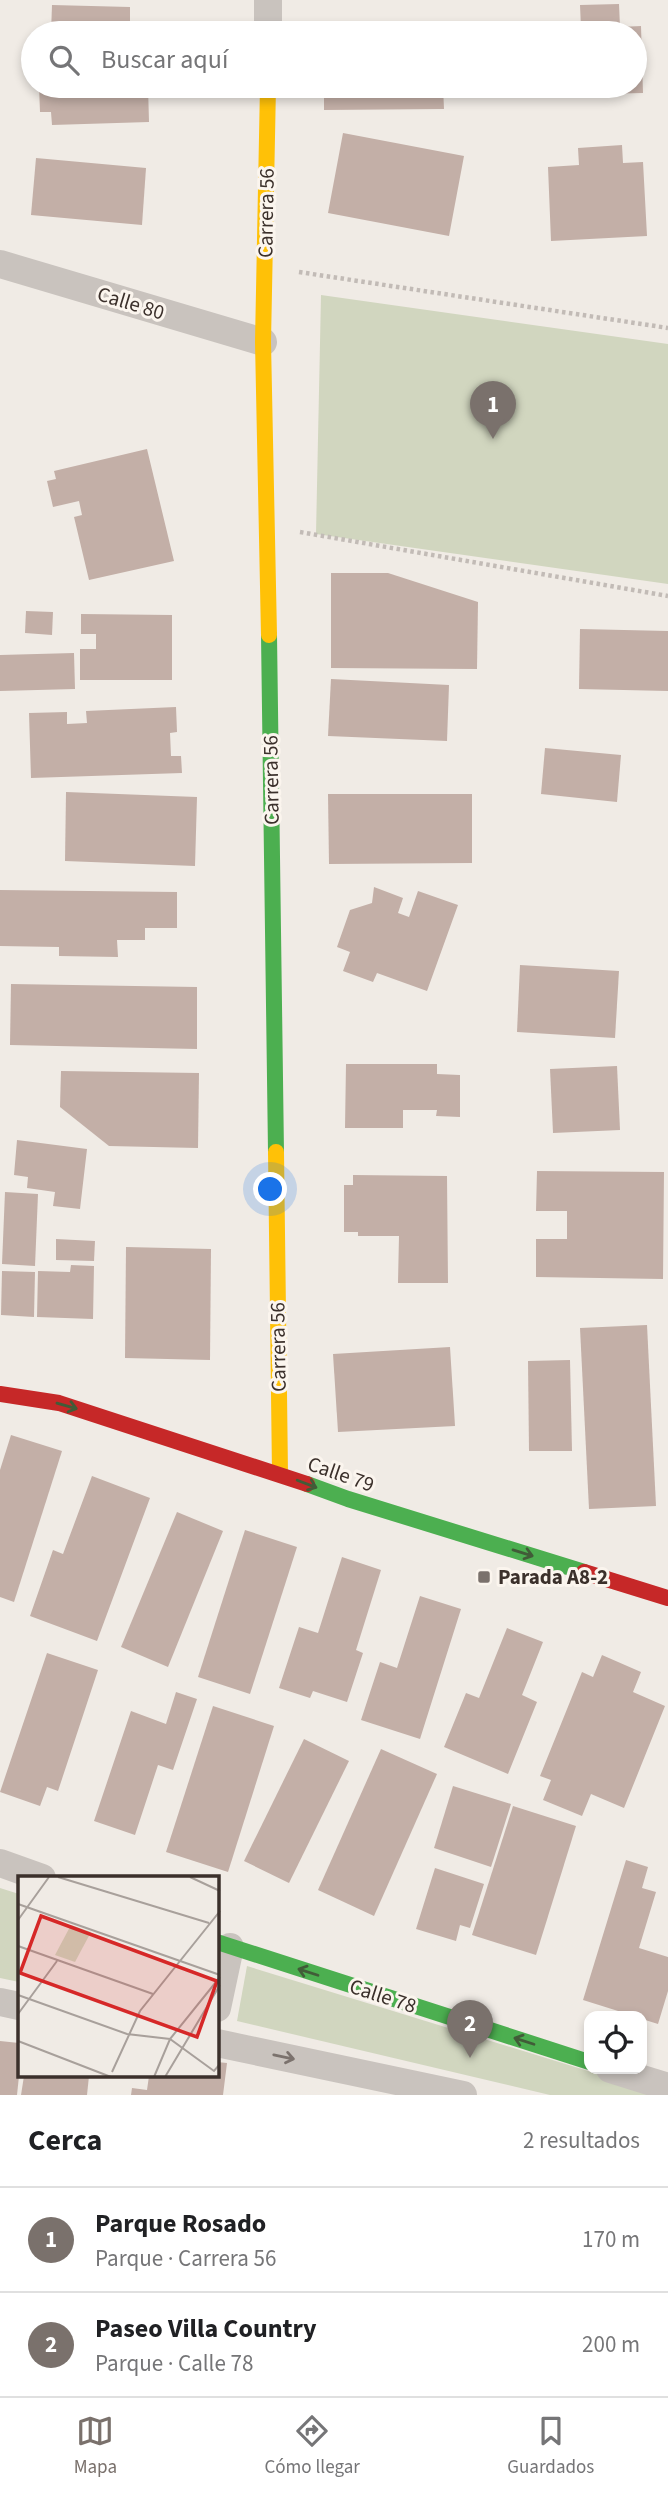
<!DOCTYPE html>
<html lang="es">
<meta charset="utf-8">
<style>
body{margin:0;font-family:"Source Sans 3",sans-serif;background:#f2f2f2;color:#202124}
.controls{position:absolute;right:21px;bottom:21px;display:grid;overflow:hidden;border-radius:14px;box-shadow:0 4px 10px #0003}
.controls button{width:63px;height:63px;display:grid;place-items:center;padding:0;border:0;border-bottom:2px solid #e0e0e0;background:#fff;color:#202124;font:35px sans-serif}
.you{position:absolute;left:271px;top:1190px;width:24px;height:24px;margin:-18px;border:5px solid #fff;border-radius:50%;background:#1a73e8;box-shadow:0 0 0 10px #1a73e833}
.badge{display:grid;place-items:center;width:46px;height:46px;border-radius:50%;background:#7a716c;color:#fff;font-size:23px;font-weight:700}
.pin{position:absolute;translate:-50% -58px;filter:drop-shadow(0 2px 4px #0008)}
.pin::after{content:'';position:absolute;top:37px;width:24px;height:21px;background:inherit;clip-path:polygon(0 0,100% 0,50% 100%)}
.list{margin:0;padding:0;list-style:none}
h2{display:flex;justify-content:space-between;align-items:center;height:91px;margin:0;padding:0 28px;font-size:30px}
h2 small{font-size:23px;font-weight:400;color:#757577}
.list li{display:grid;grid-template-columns:46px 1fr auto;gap:21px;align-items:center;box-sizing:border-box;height:105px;padding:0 28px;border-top:2px solid #e0e0e0}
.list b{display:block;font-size:26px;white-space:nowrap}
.list p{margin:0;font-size:23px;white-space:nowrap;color:#757577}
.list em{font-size:23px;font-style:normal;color:#757577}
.icon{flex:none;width:38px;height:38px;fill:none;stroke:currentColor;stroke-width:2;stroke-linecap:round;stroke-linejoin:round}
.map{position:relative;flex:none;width:668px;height:2095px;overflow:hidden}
.search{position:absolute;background:#fff;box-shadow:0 4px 10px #0003;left:21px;right:21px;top:21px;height:77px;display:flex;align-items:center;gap:18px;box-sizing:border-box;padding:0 24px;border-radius:38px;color:#757577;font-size:26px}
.sheet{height:301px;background:#fff}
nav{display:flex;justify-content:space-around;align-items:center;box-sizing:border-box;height:98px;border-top:2px solid #e0e0e0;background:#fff;font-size:19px;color:#757577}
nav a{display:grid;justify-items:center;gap:4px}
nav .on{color:#7a716c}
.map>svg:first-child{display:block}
</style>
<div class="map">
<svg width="668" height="2095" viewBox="0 0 668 2095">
<rect width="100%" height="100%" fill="#f0ebe5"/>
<g fill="#d1d6bf">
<polygon points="321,295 668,344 668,584 316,534"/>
<polygon points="0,1888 19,1894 19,1982 0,1978"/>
<polygon points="247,1966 666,2095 550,2095 237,2021"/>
</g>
<g fill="#c3afa7">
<polygon points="619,4 620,27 641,26 643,93 555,95 555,86 635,86 635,33 553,33 553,29 581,28 580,5"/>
<polygon points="52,5 130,7 130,33 51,33"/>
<polygon points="39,86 148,86 149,122 52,125 51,112 40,112"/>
<polygon points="324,86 443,86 444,109 324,110"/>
<polygon points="343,133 464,156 449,236 328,213"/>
<polygon points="622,145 623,163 643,162 647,236 551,241 548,167 579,165 578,148"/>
<polygon points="36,158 146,168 142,225 31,215"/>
<polygon points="147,449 174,561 89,580 74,517 82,515 79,501 53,507 47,481 56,479 54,471"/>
<polygon points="331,573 388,573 478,602 477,669 331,668"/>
<polygon points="26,611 53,612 52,635 25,633"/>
<polygon points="81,614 172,615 172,680 80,680 80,649 96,649 96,634 81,634"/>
<polygon points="580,629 668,631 668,691 579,689"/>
<polygon points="74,653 75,689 0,691 0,655"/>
<polygon points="331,679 449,685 447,741 328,736"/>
<polygon points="176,707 177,732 170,733 171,756 181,756 182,773 31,778 29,713 67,712 67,724 87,723 86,711"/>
<polygon points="545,748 621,755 617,802 541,794"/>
<polygon points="66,792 197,797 195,866 65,861"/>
<polygon points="328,794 472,794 472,863 329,864"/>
<polygon points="374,887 403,898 398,913 409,917 418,891 458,905 427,991 377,973 373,982 343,971 350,952 337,947 350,910 372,903"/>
<polygon points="0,890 177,892 177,928 145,928 145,940 117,940 118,957 59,956 59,947 0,946"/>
<polygon points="520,965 619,971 615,1038 517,1032"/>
<polygon points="11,984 197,987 197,1049 10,1045"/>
<polygon points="346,1064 437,1064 437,1074 460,1075 460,1117 436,1116 437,1110 403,1110 403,1128 345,1128"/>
<polygon points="617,1066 620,1130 553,1133 550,1069"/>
<polygon points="61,1071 199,1073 198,1148 109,1146 60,1107"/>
<polygon points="17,1140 87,1149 80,1209 53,1206 55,1192 27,1188 28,1177 14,1175"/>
<polygon points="537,1171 664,1172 663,1279 536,1277 536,1239 567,1239 567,1211 536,1211"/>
<polygon points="353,1175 447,1176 448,1283 398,1283 399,1236 358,1236 358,1232 344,1232 344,1185 353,1185"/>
<polygon points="5,1192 38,1194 35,1266 2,1264"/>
<polygon points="56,1239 95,1241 94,1261 56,1260"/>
<polygon points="126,1247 211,1249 210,1360 125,1358"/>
<polygon points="71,1265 94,1266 93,1319 37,1317 38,1271 70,1272"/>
<polygon points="2,1271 35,1272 34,1317 1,1315"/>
<polygon points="647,1325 656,1506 589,1509 580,1328"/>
<polygon points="450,1347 455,1426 338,1432 333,1354"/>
<polygon points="570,1360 572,1451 529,1451 528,1361"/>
<polygon points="11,1435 62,1451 14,1602 0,1597 0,1470"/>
<polygon points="92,1476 150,1498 97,1641 30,1616 53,1550 63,1554"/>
<polygon points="177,1512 223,1531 168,1667 121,1647"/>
<polygon points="245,1530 297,1547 250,1694 198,1677"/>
<polygon points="342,1557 381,1570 356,1650 363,1653 347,1702 313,1691 310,1698 279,1688 299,1627 318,1633"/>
<polygon points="420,1596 461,1609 420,1739 361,1720 380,1662 397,1668"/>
<polygon points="507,1628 543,1642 522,1695 537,1702 508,1774 444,1747 466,1693 479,1698"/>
<polygon points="47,1653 98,1670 58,1791 47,1787 40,1806 0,1792"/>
<polygon points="602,1655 641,1672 633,1692 665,1706 624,1808 591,1794 582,1816 543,1800 551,1780 540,1776 582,1672 593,1677"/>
<polygon points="176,1692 197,1699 173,1770 158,1765 135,1835 94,1821 131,1711 166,1724"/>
<polygon points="213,1706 274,1726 228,1872 166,1852"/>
<polygon points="304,1739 349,1761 289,1883 244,1861"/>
<polygon points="381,1749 437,1774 374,1916 318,1890"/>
<polygon points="453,1786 511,1804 491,1867 434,1848"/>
<polygon points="513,1806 576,1826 536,1955 472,1935"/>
<polygon points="626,1860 648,1867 642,1888 656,1892 639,1948 668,1957 668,1991 658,2024 642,2019 642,2016 634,2016 583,2000"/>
<polygon points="435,1868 484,1884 470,1928 460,1925 456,1941 416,1929"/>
<polygon points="0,2041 19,2043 19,2076 17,2095 0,2095"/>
<polygon points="217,2062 227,2063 223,2095 131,2095 132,2088 147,2090 149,2076 217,2076"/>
<polygon points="24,2076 89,2076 87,2095 21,2095"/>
</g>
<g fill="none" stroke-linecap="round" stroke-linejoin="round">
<g stroke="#c2bbb6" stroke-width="4.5" stroke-dasharray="3.5 3.5" stroke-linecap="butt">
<polyline points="299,272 668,328"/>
<polyline points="300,532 668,596"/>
</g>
<g stroke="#c9c3be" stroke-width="28">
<polyline points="268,33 268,0"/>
<polyline points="0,264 263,342"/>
<polyline points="0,1863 42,1878"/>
<polyline points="0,2002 19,2006"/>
<polyline points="217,2008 230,1947"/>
<polyline points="217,2043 463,2095"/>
<polyline points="610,2069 668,2087"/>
</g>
<g stroke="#4caf50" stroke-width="16">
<polyline points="269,635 276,1152"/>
<polyline points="307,1484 348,1499 584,1572"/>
<polyline points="217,1942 589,2062"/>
</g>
<g stroke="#ffc107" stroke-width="16">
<polyline points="268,86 263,342 269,635"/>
<polyline points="276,1152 280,1474"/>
</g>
<g stroke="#c62828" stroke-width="16">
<polyline points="0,1394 59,1403 307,1484"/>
<polyline points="584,1572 668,1598"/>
</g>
</g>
<defs><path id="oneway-shaft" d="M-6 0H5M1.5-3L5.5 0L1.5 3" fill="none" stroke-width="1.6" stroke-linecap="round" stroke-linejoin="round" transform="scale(1.75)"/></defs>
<g stroke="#415c38">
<use href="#oneway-shaft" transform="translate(67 1406) rotate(16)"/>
<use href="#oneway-shaft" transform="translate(307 1484) rotate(21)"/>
<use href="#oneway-shaft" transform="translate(523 1553) rotate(17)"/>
<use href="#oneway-shaft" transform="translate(308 1972) rotate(-162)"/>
<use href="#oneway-shaft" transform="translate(524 2041) rotate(-162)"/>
</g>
<use stroke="#7b726d" href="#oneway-shaft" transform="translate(284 2057) rotate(12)"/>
<rect fill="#7a716c" stroke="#fbf5ee" stroke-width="2.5" x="477" y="1570" width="14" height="14" rx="3.5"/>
<g text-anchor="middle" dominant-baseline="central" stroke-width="6" stroke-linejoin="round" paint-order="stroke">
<g font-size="21" fill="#3b302b" stroke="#fbf5ee">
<text transform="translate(266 213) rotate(-89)">Carrera 56</text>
<text transform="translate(131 303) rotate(17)">Calle 80</text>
<text transform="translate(271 780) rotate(-91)">Carrera 56</text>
<text transform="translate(278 1347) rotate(-91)">Carrera 56</text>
<text transform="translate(341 1474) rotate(19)">Calle 79</text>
<text transform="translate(383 1996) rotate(18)">Calle 78</text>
</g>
<g font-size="21" font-weight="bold" fill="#3b302b" stroke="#fbf5ee" text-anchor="start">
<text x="498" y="1577">Parada A8-2</text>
</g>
</g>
<g transform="translate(18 1876)">
<rect width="201" height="201" fill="#f0ebe5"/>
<path d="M53,49L73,56L57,86L37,79Z" fill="#d1d6bf"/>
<path fill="none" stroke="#a8a09b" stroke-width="2" d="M40,1L191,47M172,1L202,15M0,28L202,99M0,44L31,1M0,70L135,118M0,119L109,158L152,163L196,195L202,188M0,138L39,85M0,165L93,201M94,196L122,135L202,35M136,201L152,163L202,101M147,201L202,109"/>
<path fill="#d62828" fill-opacity="0.15" stroke="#d62828" stroke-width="3.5" d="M23,40L199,105L179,161L2,97Z"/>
<rect width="201" height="201" fill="none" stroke="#3b302b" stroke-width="3.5"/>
</g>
</svg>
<div class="controls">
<button><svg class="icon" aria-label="locate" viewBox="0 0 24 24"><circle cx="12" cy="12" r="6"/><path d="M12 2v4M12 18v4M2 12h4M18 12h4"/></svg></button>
</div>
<div class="you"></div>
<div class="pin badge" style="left:493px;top:439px">1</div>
<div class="pin badge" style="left:470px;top:2058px">2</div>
<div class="search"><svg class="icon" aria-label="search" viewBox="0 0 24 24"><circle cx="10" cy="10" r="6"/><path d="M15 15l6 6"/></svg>Buscar aquí</div>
</div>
<section class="sheet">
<h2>Cerca<small>2 resultados</small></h2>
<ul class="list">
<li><span class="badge">1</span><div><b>Parque Rosado</b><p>Parque · Carrera 56</p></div><em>170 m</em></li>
<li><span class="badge">2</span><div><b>Paseo Villa Country</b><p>Parque · Calle 78</p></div><em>200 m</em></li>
</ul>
</section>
<nav>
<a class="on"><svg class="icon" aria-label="map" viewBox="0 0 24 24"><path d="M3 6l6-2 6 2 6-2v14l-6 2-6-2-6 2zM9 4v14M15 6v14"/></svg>Mapa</a>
<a><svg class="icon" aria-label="directions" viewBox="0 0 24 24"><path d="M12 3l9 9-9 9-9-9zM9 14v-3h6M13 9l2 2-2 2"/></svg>Cómo llegar</a>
<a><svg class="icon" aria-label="saved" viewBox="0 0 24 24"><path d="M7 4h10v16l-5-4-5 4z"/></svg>Guardados</a>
</nav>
